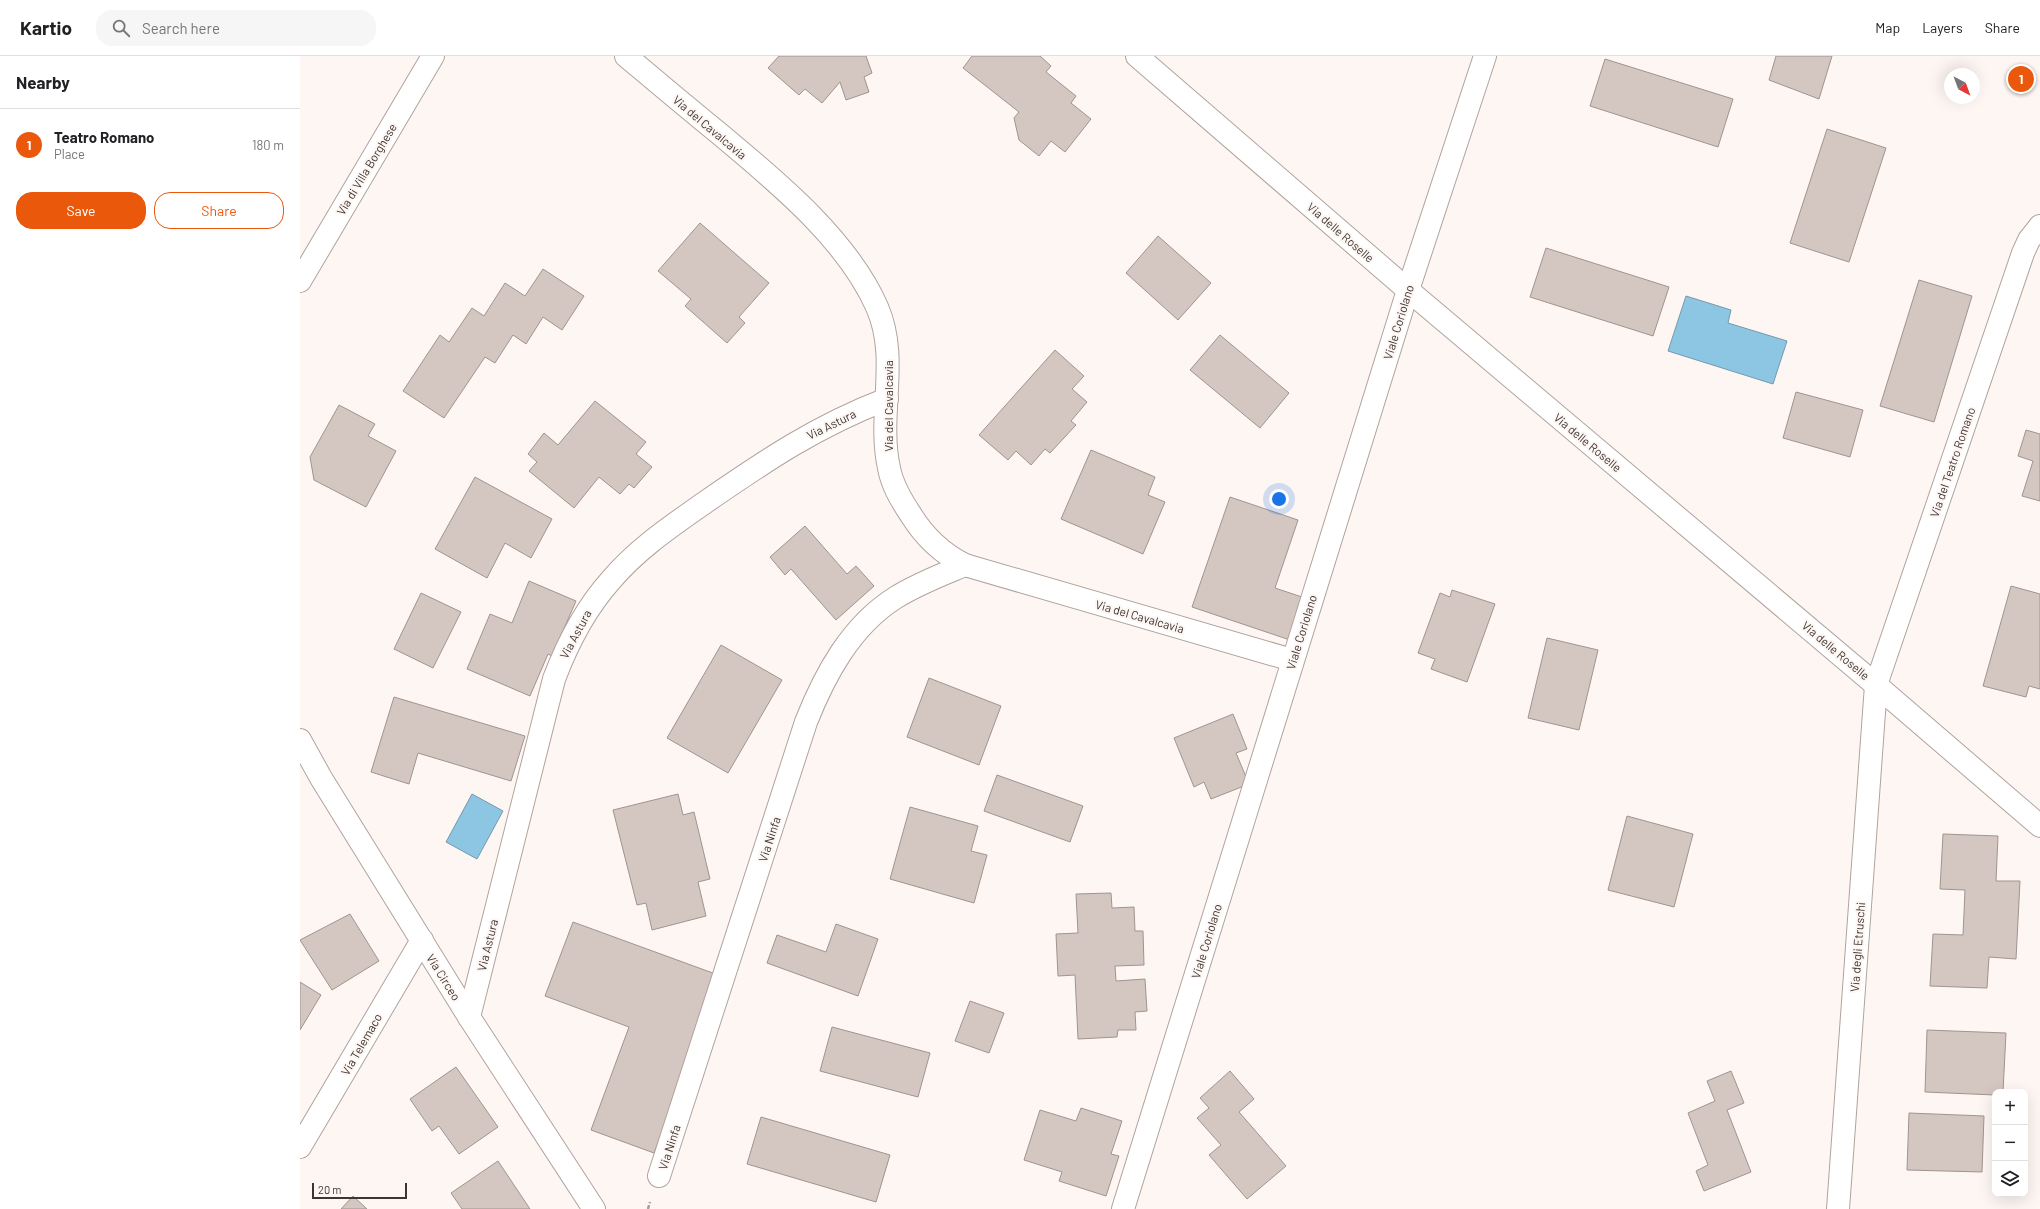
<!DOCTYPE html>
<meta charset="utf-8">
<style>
body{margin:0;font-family:Barlow,sans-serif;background:#f6f6f6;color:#202124}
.controls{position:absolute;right:12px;bottom:12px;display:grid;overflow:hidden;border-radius:8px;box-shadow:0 4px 16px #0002}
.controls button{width:36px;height:36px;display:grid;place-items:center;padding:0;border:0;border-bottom:1px solid #e0e0e0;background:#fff;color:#202124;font:20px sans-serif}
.compass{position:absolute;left:1644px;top:12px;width:36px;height:36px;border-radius:50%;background:#fff;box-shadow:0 4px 16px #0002;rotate:139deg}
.scale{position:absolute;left:12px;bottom:10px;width:95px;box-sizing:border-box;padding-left:4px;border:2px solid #3b3533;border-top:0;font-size:11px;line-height:14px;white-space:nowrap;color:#3b3533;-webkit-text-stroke:3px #fef6f2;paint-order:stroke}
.you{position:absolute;left:979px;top:443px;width:14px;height:14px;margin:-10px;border:3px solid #fff;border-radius:50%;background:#1a73e8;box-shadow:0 0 0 6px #1a73e833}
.badge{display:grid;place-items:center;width:26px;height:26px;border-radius:50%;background:#ea580c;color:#fff;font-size:13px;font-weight:700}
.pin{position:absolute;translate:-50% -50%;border:2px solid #fff;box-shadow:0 1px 4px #0006}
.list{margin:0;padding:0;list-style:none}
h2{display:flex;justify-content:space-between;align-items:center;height:52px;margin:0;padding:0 16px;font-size:17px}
h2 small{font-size:13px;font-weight:400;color:#757577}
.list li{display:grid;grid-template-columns:26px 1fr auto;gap:12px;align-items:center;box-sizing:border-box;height:72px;padding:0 16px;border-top:1px solid #e0e0e0}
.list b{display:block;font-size:15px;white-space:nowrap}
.list p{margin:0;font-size:13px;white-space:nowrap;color:#757577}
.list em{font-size:13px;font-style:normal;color:#757577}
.actions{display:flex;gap:8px;padding:12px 16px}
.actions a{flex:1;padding:9px 0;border:1px solid #ea580c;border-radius:16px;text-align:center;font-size:14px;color:#ea580c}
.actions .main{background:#ea580c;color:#fff}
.icon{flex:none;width:22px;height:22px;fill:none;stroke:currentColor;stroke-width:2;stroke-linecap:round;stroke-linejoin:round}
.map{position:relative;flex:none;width:1740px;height:1153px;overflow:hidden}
header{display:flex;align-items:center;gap:24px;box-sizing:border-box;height:56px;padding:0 20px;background:#fff;border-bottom:1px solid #e0e0e0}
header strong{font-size:19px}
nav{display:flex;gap:22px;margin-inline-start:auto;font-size:14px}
.search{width:280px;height:36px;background:#f6f6f6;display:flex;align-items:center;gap:10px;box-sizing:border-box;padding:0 14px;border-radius:16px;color:#757577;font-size:15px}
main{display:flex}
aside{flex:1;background:#fff}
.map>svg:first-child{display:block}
</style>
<header>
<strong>Kartio</strong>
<div class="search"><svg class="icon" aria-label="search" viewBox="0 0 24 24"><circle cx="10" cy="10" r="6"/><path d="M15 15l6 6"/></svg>Search here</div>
<nav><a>Map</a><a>Layers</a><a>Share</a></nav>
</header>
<main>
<aside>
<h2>Nearby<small></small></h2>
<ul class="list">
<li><span class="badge">1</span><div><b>Teatro Romano</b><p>Place</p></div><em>180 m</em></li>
</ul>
<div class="actions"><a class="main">Save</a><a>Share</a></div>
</aside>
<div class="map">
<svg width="1740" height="1153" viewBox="0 0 1740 1153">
<rect width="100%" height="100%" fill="#fef6f2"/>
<g fill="#8cc6e2" stroke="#749aae">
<polygon points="1386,240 1431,254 1428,267 1487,285 1473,328 1368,295"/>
<polygon points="172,738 203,755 177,803 146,786"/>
</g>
<g fill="#d4c6c1" stroke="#a1948f">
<polygon points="479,0 566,0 572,17 564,21 569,36 546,44 540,26 522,47 505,33 499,39 468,12"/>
<polygon points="672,0 740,0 751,10 746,16 776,40 771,47 791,63 765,96 751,85 739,100 719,84 714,62 719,56 663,12"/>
<polygon points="1476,0 1532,0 1519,43 1469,24"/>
<polygon points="1305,3 1433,43 1418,91 1290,50"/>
<polygon points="1527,73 1586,92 1549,206 1490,187"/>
<polygon points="400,167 469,227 439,261 445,267 427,287 385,250 391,243 358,215"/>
<polygon points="858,180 911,227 878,264 826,217"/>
<polygon points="1246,192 1369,231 1353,280 1230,241"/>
<polygon points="243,213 284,240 262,274 243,261 226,288 213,279 195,307 185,301 144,362 103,335 140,279 149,286 172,252 184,260 205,227 225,240"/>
<polygon points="1619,224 1672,240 1634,366 1580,350"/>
<polygon points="920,279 989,337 960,372 890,314"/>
<polygon points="755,294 784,320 772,333 787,346 771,365 776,369 750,397 745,393 731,409 716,395 708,404 679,379"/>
<polygon points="1496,336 1563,354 1550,401 1483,382"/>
<polygon points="295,345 346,386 336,398 352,411 334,432 329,428 320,438 299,421 274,452 229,415 237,406 228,398 244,377 258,389"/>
<polygon points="39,349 75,368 68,380 96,395 66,451 14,424 10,401"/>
<polygon points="1726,374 1740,378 1740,445 1722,440 1733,405 1718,400"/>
<polygon points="791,394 855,421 848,439 865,446 843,498 761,463"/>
<polygon points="175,421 252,463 231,502 205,487 187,522 135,493"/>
<polygon points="930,441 998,464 975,532 1005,542 990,584 892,551"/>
<polygon points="505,470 547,518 556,510 574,530 536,564 491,513 485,519 470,501"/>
<polygon points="229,525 276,545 252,600 248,598 230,640 167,613 190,558 212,567"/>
<polygon points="1711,530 1740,538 1740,633 1729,630 1726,641 1683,630"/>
<polygon points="1152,534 1195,548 1167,626 1131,613 1135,603 1118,597 1140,537 1150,541"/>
<polygon points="121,537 161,556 133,612 94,593"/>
<polygon points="1247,582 1298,594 1279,674 1228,662"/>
<polygon points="421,589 482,624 428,717 367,682"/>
<polygon points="629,622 701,650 679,709 607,681"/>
<polygon points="94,641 225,680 211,725 118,697 109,728 71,716"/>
<polygon points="933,658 947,693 936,697 949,728 911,743 904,726 894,731 874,682"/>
<polygon points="697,719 783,750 770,786 684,755"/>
<polygon points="378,738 383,759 394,756 410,823 398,826 406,860 352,874 346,847 337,849 313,754"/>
<polygon points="610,751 678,770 671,795 687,799 674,847 590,823"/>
<polygon points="1327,760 1393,778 1374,851 1308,834"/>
<polygon points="1643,778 1698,780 1696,825 1720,825 1716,903 1689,901 1687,932 1630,930 1633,878 1663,879 1665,834 1640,833"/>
<polygon points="811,837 812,852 834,851 835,875 843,875 844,909 815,910 816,925 845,923 847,955 835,956 836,974 818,974 817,981 778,983 775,919 758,920 756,878 778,877 776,838"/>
<polygon points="50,858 79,905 32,934 0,884"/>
<polygon points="273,866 421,920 354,1097 291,1074 329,971 245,940"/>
<polygon points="536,868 578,883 558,940 467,907 477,879 526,896"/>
<polygon points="0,926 21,939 0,974"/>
<polygon points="670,945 704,957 689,997 655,985"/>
<polygon points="532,971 630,997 618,1041 520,1015"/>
<polygon points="1627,974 1706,977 1703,1036 1695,1036 1695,1039 1625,1036"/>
<polygon points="156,1011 198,1071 159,1098 139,1070 132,1075 110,1043"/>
<polygon points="930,1015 954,1043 939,1056 986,1110 947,1143 909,1099 921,1089 897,1062 909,1052 900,1042"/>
<polygon points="1431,1015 1444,1047 1427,1054 1451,1116 1404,1135 1396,1115 1408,1109 1388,1057 1415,1045 1407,1025"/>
<polygon points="781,1052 822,1065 811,1098 819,1100 806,1140 759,1125 762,1116 724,1104 740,1054 776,1065"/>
<polygon points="1609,1057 1684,1060 1682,1116 1607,1114"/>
<polygon points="461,1061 590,1099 576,1146 447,1108"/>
<polygon points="198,1105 230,1153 162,1153 151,1137"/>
<polygon points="53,1140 67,1153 41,1153"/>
</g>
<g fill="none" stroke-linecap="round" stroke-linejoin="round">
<g stroke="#b0a39e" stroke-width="24">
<g id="minor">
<path d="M326,0C357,26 389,53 421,79C477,126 547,183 577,251C600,303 577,358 589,412C592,429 601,444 611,459C624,480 643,498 665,509L992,604"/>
<polyline points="837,0 1108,234 1576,629 1740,770"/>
<polyline points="0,225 133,0"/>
<polyline points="0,684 21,722 169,961 294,1153"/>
<path d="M169,961L254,623C268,586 285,553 311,524C338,492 373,469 407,445C468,403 517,370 587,343"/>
<polyline points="0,1091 122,884"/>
<path d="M359,1120L506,666C525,618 551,570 595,542C617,528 641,519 665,509"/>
<polyline points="823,1153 1108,234 1185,0"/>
<polyline points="1538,1153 1576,629 1723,197 1729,184 1740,170"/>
</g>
</g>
<polyline stroke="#a59e9b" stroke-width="2.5" stroke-dasharray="4 2" stroke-linecap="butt" points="348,1153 350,1146"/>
<use href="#minor" stroke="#fff" stroke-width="22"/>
</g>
<g text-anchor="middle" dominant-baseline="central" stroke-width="4" stroke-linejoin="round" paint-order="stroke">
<g font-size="12" fill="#3b3533" stroke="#fef6f2">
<text transform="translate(410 71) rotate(40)">Via del Cavalcavia</text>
<text transform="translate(66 113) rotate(-59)">Via di Villa Borghese</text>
<text transform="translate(1041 176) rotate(41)">Via delle Roselle</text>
<text transform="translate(1098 266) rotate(-73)">Viale Coriolano</text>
<text transform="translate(588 350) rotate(-90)">Via del Cavalcavia</text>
<text transform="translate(531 368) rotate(-26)">Via Astura</text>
<text transform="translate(1288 386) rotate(40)">Via delle Roselle</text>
<text transform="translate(1652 406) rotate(-71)">Via del Teatro Romano</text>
<text transform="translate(840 560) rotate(16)">Via del Cavalcavia</text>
<text transform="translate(1001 576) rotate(-73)">Viale Coriolano</text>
<text transform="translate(275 578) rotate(-62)">Via Astura</text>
<text transform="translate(1536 594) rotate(40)">Via delle Roselle</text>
<text transform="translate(469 783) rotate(-72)">Via Ninfa</text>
<text transform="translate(906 885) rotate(-73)">Viale Coriolano</text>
<text transform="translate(187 889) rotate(-76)">Via Astura</text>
<text transform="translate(1557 891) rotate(-86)">Via degli Etruschi</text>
<text transform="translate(144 921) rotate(58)">Via Circeo</text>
<text transform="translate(61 988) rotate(-60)">Via Telemaco</text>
<text transform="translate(369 1091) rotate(-72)">Via Ninfa</text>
</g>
</g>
</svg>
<div class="controls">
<button>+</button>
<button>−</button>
<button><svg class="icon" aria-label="layers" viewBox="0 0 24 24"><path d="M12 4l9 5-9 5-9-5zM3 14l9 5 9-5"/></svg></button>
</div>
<svg class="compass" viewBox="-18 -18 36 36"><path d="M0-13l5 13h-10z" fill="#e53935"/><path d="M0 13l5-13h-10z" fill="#757577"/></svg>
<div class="scale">20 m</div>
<div class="you"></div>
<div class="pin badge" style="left:1721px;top:23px">1</div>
</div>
</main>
